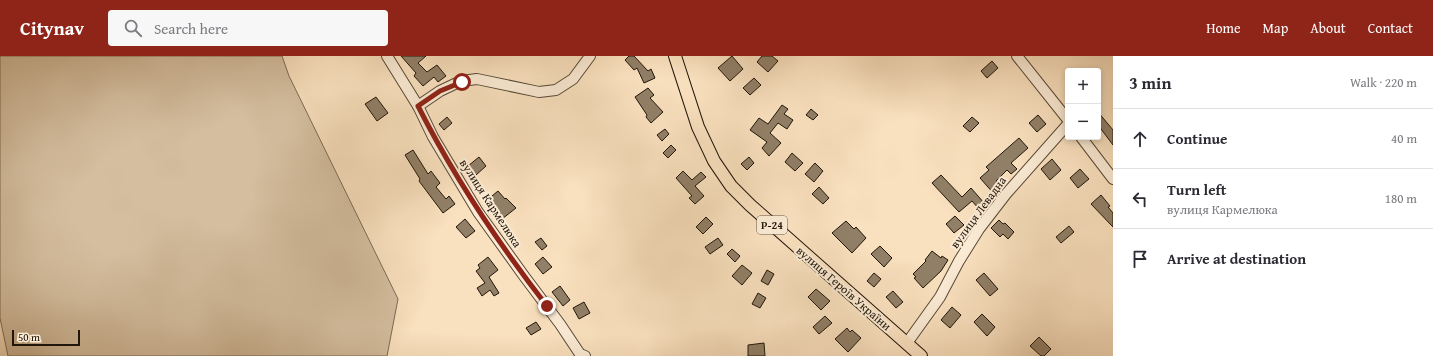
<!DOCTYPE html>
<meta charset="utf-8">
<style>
body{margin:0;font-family:"Gentium Book Plus",serif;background:#f7f7f7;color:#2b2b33}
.controls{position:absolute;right:12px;top:12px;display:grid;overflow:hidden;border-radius:4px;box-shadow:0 2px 6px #0003}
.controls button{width:36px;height:36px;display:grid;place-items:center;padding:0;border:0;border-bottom:1px solid #e1e1e2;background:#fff;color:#2b2b33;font:20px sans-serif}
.scale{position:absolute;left:12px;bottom:10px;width:68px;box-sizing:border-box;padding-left:4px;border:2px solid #201609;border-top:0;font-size:11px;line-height:14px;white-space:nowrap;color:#201609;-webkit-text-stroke:3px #fbebd5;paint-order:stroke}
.stop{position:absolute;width:12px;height:12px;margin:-9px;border:3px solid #8f2418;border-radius:50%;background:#fff}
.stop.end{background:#8f2418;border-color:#fff;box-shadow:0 1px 4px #0008}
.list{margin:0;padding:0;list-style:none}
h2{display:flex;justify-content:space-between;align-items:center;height:52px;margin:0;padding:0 16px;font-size:17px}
h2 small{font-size:13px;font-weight:400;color:#7c7c81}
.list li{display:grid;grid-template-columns:26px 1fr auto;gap:12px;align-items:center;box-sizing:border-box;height:60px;padding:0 16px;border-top:1px solid #e1e1e2}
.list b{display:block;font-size:15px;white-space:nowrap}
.list p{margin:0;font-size:13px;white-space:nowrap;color:#7c7c81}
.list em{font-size:13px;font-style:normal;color:#7c7c81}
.icon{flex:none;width:22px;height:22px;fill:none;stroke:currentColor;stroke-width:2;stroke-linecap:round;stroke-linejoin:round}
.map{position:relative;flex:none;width:1113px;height:300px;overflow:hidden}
header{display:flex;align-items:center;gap:24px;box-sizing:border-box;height:56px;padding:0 20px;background:#8f2418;color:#fff}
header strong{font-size:19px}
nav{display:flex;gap:22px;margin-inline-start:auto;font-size:14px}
.search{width:280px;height:36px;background:#f7f7f7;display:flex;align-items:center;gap:10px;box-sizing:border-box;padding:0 14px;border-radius:4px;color:#7c7c81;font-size:15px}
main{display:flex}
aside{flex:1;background:#fff}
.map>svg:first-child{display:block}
</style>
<header>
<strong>Citynav</strong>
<div class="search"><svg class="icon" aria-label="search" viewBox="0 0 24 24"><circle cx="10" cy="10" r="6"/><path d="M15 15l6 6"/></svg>Search here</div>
<nav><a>Home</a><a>Map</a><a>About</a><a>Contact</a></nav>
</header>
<main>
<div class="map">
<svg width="1113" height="300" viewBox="0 0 1113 300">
<rect width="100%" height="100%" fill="#f9e0be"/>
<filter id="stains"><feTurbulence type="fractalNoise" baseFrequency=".005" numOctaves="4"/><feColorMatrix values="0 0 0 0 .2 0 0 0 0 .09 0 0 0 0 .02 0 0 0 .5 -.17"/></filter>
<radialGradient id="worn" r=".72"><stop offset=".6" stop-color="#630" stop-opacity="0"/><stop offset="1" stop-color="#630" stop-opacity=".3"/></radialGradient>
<polygon fill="#d4be9f" stroke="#7a6a54" points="0,0 282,0 289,20 398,243 387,300 8,300 0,262"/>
<g fill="#917f67" stroke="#201609">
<polygon points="401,0 426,0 418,7 427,16 437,9 446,20 438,26 434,21 423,30 414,20 416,17"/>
<polygon points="629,0 634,0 648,15 651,13 655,22 644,27 637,12 634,14 625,4"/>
<polygon points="732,0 743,13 730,25 718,12"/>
<polygon points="762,0 772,0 778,5 768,16 757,6"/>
<polygon points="992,5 998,12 987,22 981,15"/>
<polygon points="754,22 761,29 750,39 743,32"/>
<polygon points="648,32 654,39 650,42 663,56 651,67 646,61 647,59 635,41"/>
<polygon points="376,41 388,57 377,65 365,48"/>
<polygon points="782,49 788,53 784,58 793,64 787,73 778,67 770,77 781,87 769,100 762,92 767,86 750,74 759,62 768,68"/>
<polygon points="811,53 818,59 813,64 806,59"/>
<polygon points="1098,56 1113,74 1113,89 1098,69"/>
<polygon points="1038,59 1046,68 1037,76 1029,67"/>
<polygon points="447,61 452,67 444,74 439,68"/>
<polygon points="972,61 979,67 970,76 963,70"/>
<polygon points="665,73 669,78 662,85 657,79"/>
<polygon points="1019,82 1028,92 1011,107 1017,113 1011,118 1007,114 996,125 1002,132 995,139 980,122 989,114 986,111"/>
<polygon points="671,89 676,94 668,102 663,97"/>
<polygon points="413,94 428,118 431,115 440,127 436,131 446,143 449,140 455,148 443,157 419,125 420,123 405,99"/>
<polygon points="792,97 803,107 795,115 785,106"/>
<polygon points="479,101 486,110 476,119 468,110"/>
<polygon points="749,101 754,107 747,114 741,108"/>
<polygon points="1052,103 1061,114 1050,124 1041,113"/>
<polygon points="815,107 823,115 814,126 805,118"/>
<polygon points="1080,113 1089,123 1078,132 1070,122"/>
<polygon points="683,115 692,124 701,116 706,121 695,130 704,140 695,148 689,142 692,140 676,122"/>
<polygon points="941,119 962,141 971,132 985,148 979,153 972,145 959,156 932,127"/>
<polygon points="819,131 829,142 823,148 812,138"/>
<polygon points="498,135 505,143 506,142 516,152 502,163 486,145"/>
<polygon points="1101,139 1110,150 1108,151 1113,157 1113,171 1091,148"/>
<polygon points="955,160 964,169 954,177 946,168"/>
<polygon points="706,161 713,168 703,178 696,171"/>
<polygon points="465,163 475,175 466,182 456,171"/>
<polygon points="999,164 1003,168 1005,167 1014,176 1008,183 1003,178 1000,181 991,172"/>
<polygon points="846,165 854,173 856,171 866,182 852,197 832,177"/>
<polygon points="1069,170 1074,176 1061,187 1056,181"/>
<polygon points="541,182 547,190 542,194 535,186"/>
<polygon points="718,182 723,189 710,198 705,191"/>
<polygon points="880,190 892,202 884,211 871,198"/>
<polygon points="732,193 740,200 735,206 727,198"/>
<polygon points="932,195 941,202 942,200 948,204 941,215 923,232 914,222 916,221 913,218 926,205 925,204"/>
<polygon points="488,201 498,214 489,221 499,237 494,240 490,234 482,240 477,232 485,227 476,215 480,212 478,209"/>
<polygon points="543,201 552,211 543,218 535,208"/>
<polygon points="742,209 752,217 742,229 732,220"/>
<polygon points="767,214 774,218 768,229 761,225"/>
<polygon points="874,217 881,223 874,231 867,225"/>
<polygon points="984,217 998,233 990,240 976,224"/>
<polygon points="560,230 570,244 563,250 552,236"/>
<polygon points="816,233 830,245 821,254 808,241"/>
<polygon points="893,235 903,246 896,252 886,241"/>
<polygon points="758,237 766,242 760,252 752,248"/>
<polygon points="584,246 590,257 579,263 573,252"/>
<polygon points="952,251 961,259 950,272 941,264"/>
<polygon points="982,258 995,271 987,280 974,266"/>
<polygon points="825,260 832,267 819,278 813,271"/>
<polygon points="536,266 541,273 531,279 526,272"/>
<polygon points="847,272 850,276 852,274 861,282 848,296 835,283"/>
<polygon points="1039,281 1051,293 1044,300 1041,300 1030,290"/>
<polygon points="764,287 765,300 748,300 748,289"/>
</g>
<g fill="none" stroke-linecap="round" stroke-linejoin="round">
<g stroke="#564836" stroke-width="12">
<g id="minor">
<polyline points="387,0 418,50 433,81 478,156 524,220 560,268 580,298 585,300"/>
<polyline points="1017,0 1068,64"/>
<polyline points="418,50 440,35 461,25 477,23 539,36 556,34 573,23 590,0"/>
<polyline points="1081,81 1113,123"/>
<polyline points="907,287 940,241 959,205 979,173 1006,138 1068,68"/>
</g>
</g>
<g stroke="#201609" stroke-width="14">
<polyline id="major" points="675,0 698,71 714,105 731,130 750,149 921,300"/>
</g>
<use href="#minor" stroke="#fbebd5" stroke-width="10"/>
<use href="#major" stroke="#f9e0be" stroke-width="12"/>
</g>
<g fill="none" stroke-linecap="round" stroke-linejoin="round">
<path stroke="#8f2418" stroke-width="5" d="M462,26L440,35L418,50C454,121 498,187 547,250"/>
</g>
<g text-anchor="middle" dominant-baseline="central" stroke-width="4" stroke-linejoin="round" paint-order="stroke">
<rect fill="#fbebd5" stroke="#625646" stroke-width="1" x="757" y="160" width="30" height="18" rx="3"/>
<g font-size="11" font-weight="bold" fill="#201609">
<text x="772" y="169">Р-24</text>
</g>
<g font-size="12" fill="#201609" stroke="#fbebd5">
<text transform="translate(491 147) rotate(57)">вулиця Кармелюка</text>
<text transform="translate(978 156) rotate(-54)">вулиця Левадна</text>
<text transform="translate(844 232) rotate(41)">вулиця Героїв України</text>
</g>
</g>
<rect width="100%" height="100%" filter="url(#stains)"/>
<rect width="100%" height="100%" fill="url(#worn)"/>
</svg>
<div class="controls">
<button>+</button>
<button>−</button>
</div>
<div class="scale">50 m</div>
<div class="stop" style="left:462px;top:26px"></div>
<div class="stop end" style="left:547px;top:250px"></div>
</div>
<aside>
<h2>3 min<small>Walk · 220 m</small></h2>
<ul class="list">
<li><svg class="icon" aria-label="ahead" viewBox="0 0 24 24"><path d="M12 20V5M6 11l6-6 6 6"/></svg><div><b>Continue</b></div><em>40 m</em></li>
<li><svg class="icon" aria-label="left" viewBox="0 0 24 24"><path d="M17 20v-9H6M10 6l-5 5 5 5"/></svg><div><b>Turn left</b><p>вулиця Кармелюка</p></div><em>180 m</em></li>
<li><svg class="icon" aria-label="arrive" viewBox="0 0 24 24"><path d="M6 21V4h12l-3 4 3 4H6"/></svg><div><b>Arrive at destination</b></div></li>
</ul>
</aside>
</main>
